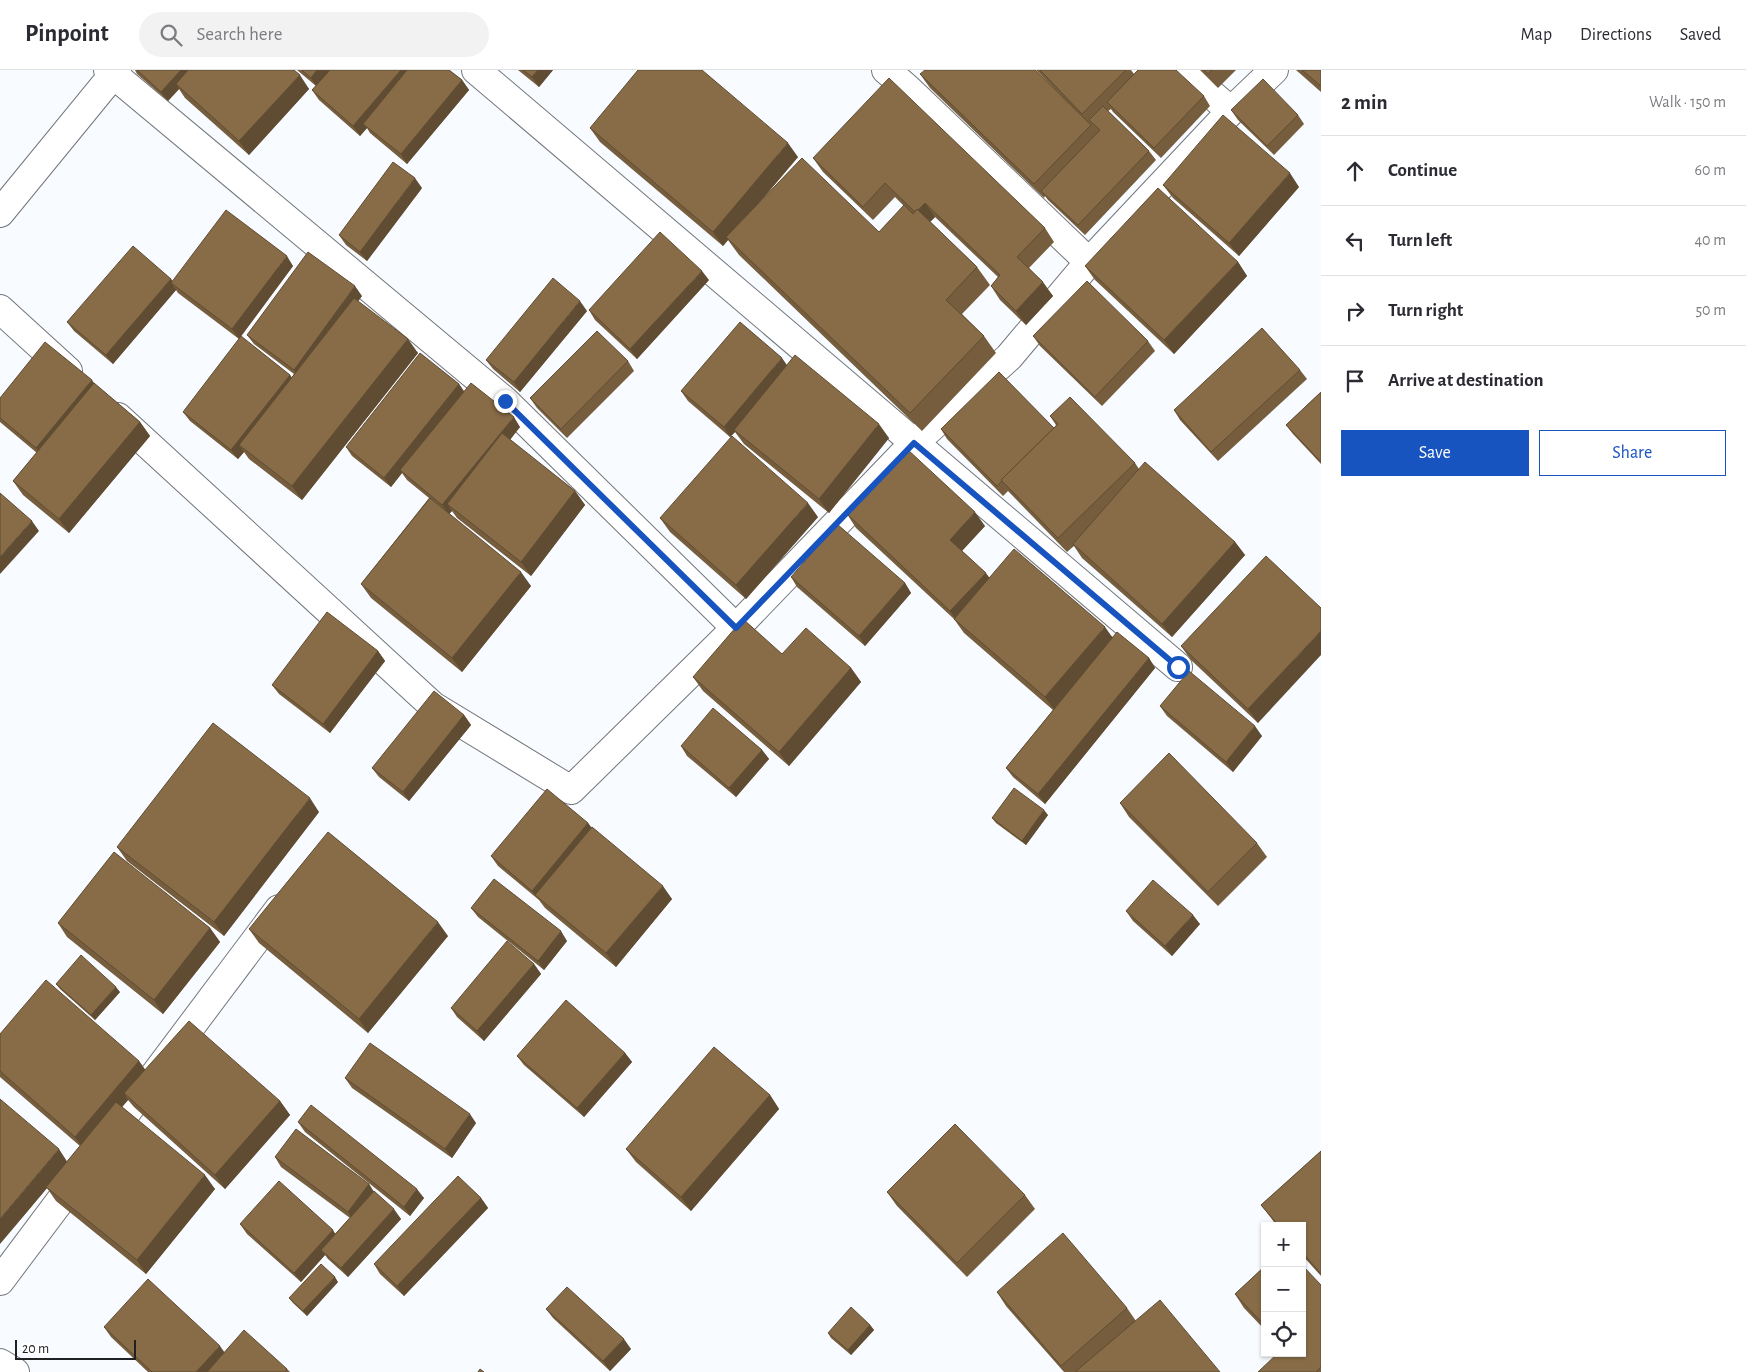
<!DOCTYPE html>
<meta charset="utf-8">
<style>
body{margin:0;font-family:"Alegreya Sans",sans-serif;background:#f2f2f3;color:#2b2b33}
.controls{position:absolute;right:15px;bottom:15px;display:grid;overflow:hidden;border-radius:0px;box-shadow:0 1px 4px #0004}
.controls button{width:45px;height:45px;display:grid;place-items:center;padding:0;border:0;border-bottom:1px solid #e1e1e2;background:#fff;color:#2b2b33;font:25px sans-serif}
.scale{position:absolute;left:15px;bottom:12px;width:121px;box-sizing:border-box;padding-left:5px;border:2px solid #202123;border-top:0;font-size:14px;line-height:18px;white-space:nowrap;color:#202123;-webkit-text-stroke:4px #fff;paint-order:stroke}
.stop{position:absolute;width:15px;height:15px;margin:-11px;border:4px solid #1754c0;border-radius:50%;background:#fff}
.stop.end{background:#1754c0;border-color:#fff;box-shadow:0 1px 5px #0008}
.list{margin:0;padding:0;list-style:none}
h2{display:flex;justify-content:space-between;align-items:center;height:65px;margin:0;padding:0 20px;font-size:21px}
h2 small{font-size:16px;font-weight:400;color:#7c7c81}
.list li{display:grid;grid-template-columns:32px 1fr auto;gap:15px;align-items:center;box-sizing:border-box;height:70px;padding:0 20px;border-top:1px solid #e1e1e2}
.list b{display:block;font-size:19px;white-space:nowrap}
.list em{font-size:16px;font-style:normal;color:#7c7c81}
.actions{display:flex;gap:10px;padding:15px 20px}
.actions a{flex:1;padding:11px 0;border:1px solid #1754c0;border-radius:0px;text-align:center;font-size:18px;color:#1754c0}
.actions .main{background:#1754c0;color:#fff}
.icon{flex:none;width:28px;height:28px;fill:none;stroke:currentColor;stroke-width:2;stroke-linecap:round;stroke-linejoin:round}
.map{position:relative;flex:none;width:1321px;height:1302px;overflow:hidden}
header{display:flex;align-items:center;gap:30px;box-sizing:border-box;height:70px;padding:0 25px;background:#fff;border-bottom:1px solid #e1e1e2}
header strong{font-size:24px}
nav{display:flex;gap:28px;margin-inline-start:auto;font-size:18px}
.search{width:350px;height:45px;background:#f2f2f3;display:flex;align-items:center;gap:12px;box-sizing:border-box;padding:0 18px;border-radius:28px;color:#7c7c81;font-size:19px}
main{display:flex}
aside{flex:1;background:#fff}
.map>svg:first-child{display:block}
</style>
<header>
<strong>Pinpoint</strong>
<div class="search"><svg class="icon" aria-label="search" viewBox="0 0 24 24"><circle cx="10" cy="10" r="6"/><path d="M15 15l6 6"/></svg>Search here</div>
<nav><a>Map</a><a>Directions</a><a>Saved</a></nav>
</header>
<main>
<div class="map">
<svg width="1321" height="1302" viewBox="0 0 1321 1302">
<rect width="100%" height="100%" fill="#f8fbff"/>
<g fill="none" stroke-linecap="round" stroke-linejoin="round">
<g stroke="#727579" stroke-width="30">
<g id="minor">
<polyline points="108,0 505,331 736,558"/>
<polyline points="476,0 1178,597"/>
<polyline points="886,0 908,19 1089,192"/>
<polyline points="1183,0 1231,41"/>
<polyline points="0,143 117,0"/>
<polyline points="0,239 68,301"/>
<polyline points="118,347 433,636 571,720 736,558 914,373 1009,287 1089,192 1231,41 1274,0"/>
<polyline points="105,1071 279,839"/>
<polyline points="0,1211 81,1103"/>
<polyline points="0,1293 15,1302"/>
</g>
</g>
<use href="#minor" stroke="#fff" stroke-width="28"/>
</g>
<g fill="#755d3d">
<polygon points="135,0 294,0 309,19 249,85 185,28 179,19 168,31 137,4"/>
<polygon points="297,0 449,0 462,10 469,20 407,94 370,63 367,58 360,66 319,30 312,20 316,16"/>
<polygon points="518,0 553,0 539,17"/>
<polygon points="1036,0 1131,0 1134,4 1204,26 1210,36 1161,88 1113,42 1111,39 1108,41 1149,81 1156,90 1085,165 1048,130 1045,126 1044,128 930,18 920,4 1062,27"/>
<polygon points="1200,0 1236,0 1218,18"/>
<polygon points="1296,0 1321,0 1321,22"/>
<polygon points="1231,40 1298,45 1304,54 1274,85 1238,50"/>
<polygon points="590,58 798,87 755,138 879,162 904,136 895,127 873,150 823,102 813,88 1045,158 1054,172 1029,198 1053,226 1026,255 1000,230 991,216 998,207 935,147 930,152 977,197 990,215 962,244 984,266 996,283 922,361 739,185 728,170 723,176 600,72"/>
<polygon points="1163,115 1299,117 1239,186 1173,128"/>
<polygon points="422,118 367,191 346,175 339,165"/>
<polygon points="1238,192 1247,206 1174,284 1095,210 1085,196"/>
<polygon points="293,196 239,269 178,223 176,220 113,294 74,261 67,252 171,209 173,212"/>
<polygon points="709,210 637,289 595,250 589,240"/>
<polygon points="362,226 358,231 418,283 302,430 249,389 244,382 238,389 190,351 183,342 290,305 292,308 294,304 254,274 247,265"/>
<polygon points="587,241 520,322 493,299 486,290"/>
<polygon points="1033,266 1148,271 1155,281 1102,336 1040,276"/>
<polygon points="628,291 634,301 567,368 537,338 530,328"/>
<polygon points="787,295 889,368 829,443 744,374 735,362 730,367 688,331 681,321"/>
<polygon points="1300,300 1307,309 1218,391 1180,350 1174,340"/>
<polygon points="94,313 140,352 150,366 69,463 23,425 13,411 37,383 0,352 0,328"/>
<polygon points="459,314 464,322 520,357 510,370 575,421 585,435 531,506 457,448 452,441 449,444 531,516 462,602 371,528 361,514 429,428 407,410 402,403 391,417 352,386 346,377"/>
<polygon points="1321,322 1321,394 1293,364 1286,355"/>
<polygon points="1050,346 1135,393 1139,399 1235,472 1245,485 1172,567 1082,488 1074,476 1067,482 1008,421 1003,426 947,369 941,359 1054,358 1056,355"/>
<polygon points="847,444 985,456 962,481 989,508 1113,567 1149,588 1155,598 1045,734 1013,707 1006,698 1053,640 964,563 954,549 856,458"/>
<polygon points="818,447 746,529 670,462 660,448"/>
<polygon points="791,507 905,513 911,523 865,576 797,517"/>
<polygon points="1321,538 1258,653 1191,590 1181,576"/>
<polygon points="378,581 385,591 330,663 279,624 272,615"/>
<polygon points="782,584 851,598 861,612 789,696 703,621 693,607"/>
<polygon points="1160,636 1262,666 1233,702 1167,646"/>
<polygon points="464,645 471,655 409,731 379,707 372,698"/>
<polygon points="681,676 762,680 769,689 736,727 687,686"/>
<polygon points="1120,733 1257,773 1267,787 1218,836 1129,747"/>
<polygon points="319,742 224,866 127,791 117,777"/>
<polygon points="1048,745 1026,775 996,753 992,748"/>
<polygon points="588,753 591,757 672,829 616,897 545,838 539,830 498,796 491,786"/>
<polygon points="471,838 567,871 544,900 478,847"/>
<polygon points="1126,841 1200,854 1172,886 1133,851"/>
<polygon points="58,853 210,858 220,872 163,944 67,867"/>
<polygon points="249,859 448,866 368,963 259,873"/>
<polygon points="534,894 541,904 484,971 457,947 451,938"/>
<polygon points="56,914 120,922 95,950 60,919"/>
<polygon points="0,964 139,991 145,1000 280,1031 290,1045 225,1119 134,1037 128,1030 122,1037 215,1119 146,1204 56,1131 47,1118 0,1174 80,1076 0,1007"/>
<polygon points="625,983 632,992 584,1047 524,995 517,986"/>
<polygon points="345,1008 476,1053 452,1088 352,1018"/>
<polygon points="770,1025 779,1039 691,1141 636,1092 626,1079"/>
<polygon points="298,1052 424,1128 410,1146 305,1062"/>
<polygon points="1321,1081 1321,1206 1302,1185 1302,1156 1277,1156 1271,1148 1261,1135"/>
<polygon points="275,1087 369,1114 374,1122 401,1149 348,1207 328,1189 325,1185 301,1212 247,1164 240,1154 335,1164 350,1148 281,1097"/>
<polygon points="887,1122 1025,1125 1035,1139 967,1207 897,1136"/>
<polygon points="481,1128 488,1138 404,1226 380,1204 374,1194"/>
<polygon points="1265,1196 1265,1260 1244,1238 1235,1224"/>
<polygon points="338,1212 307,1246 293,1233 289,1228"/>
<polygon points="1321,1215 1321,1302 1258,1302 1302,1283"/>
<polygon points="997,1222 1127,1238 1136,1251 1220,1302 1064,1302 1006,1236"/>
<polygon points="546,1239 631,1279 610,1301 553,1248"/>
<polygon points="870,1255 874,1260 851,1285 831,1268 828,1263"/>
<polygon points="104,1257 225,1282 287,1299 290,1302 148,1302 111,1267"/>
</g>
<g fill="#5f4c32">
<polygon points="181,0 197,0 176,14 179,19 168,31 161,22"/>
<polygon points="317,0 332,0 317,17 311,8"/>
<polygon points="401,0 416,0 363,54 367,58 360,66 353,56"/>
<polygon points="538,0 553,0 539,17 532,7"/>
<polygon points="300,5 309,19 249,85 239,71"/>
<polygon points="462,10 469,20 407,94 401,84"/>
<polygon points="788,73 798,87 728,169 726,167 728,170 723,176 713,162"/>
<polygon points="1290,103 1299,117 1239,186 1229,173"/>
<polygon points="415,108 422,118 367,191 360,182"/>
<polygon points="925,133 935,147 925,157 916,143"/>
<polygon points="287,186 293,196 239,269 232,259"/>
<polygon points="1238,192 1247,206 1174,284 1164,270"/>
<polygon points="702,201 709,210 637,289 630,279"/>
<polygon points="171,209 176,216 171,213 176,220 113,294 106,285"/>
<polygon points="1043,212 1053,226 1026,255 1016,241"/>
<polygon points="355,216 362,226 301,309 294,300"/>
<polygon points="580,231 587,241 520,322 514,312"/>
<polygon points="408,269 418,283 302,430 292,416"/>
<polygon points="782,288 789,298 734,360 735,362 730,367 724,357"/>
<polygon points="290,305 296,314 239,375 244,382 238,389 231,380"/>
<polygon points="92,310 99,320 43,388 36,378"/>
<polygon points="459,314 466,324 400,400 402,403 391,417 384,408"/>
<polygon points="514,347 520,357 453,439 447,434 452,441 449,444 442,435"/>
<polygon points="140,352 150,366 69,463 59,449"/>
<polygon points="879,354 889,368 829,443 819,429"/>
<polygon points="575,421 585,435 531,506 521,492"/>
<polygon points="808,433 818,447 746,529 736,515"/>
<polygon points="975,442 985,456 959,484 950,470"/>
<polygon points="32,451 39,461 0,504 0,487"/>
<polygon points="1235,472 1245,485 1172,567 1162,554"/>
<polygon points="521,502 531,516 462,602 452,588"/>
<polygon points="986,503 996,517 960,555 950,541"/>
<polygon points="905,513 911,523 865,576 859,566"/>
<polygon points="1105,557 1115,571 1055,641 1045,627"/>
<polygon points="1321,561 1321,585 1258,653 1248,639"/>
<polygon points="378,581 385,591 330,663 323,654"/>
<polygon points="1149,588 1155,598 1045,734 1038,724"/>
<polygon points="851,598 861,612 789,696 779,682"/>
<polygon points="464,645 471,655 409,731 403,722"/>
<polygon points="1255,656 1262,666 1233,702 1226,692"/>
<polygon points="762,680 769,689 736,727 729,718"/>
<polygon points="310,728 319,742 224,866 214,852"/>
<polygon points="1044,740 1048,745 1026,775 1022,771"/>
<polygon points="588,753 595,763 535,825 532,821"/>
<polygon points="663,816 672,829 616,897 606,883"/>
<polygon points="1193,845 1200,854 1172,886 1165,876"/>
<polygon points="438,852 448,866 368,963 359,949"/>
<polygon points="210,858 220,872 163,944 154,930"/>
<polygon points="561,861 567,871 544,900 538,891"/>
<polygon points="534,894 541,904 484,971 477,961"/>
<polygon points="116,917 120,922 95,950 91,945"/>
<polygon points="625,983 632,992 584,1047 577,1038"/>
<polygon points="139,991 149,1005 124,1023 128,1030 85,1081 75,1067"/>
<polygon points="770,1025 779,1039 691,1141 681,1127"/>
<polygon points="280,1031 290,1045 225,1119 215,1105"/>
<polygon points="470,1044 476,1053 452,1088 445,1079"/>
<polygon points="59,1079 68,1093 0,1174 0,1149"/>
<polygon points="205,1105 215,1119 146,1204 137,1190"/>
<polygon points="369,1114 375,1124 354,1152 348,1142"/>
<polygon points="417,1119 424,1128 410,1146 404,1137"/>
<polygon points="481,1128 488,1138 404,1226 397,1216"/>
<polygon points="394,1139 401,1149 348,1207 341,1198"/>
<polygon points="333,1160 339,1170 321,1180 325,1185 301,1212 294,1203"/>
<polygon points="335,1207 338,1212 307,1246 303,1241"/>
<polygon points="870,1255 874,1260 851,1285 848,1280"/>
<polygon points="624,1269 631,1279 610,1301 603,1291"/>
<polygon points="220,1276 227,1286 212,1302 196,1302"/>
</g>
<g fill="#886c47" stroke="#5f4c32">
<polygon points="137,0 181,0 161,22"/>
<polygon points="188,0 294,0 300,5 239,71 176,14"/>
<polygon points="302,0 317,0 311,8"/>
<polygon points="330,0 401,0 353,56 312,20"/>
<polygon points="407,0 449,0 462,10 401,84 363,54"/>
<polygon points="523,0 538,0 532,7"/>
<polygon points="638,0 702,0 788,73 713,162 590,58"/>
<polygon points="925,0 1035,0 1091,55 1034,114 920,4"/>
<polygon points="1040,0 1126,0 1082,44"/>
<polygon points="1138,0 1176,0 1204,26 1154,78 1107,32"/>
<polygon points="1204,0 1212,0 1208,4"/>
<polygon points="1302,0 1321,0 1321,16"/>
<polygon points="889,8 1045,158 1017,187 1043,212 1016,241 991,216 1000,205 925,133 918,140 917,139 915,142 885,113 863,137 813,88"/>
<polygon points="1263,9 1298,45 1267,76 1231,40"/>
<polygon points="1103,36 1149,81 1078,155 1041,121 1100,60 1089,50"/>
<polygon points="1223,45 1290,103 1229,173 1163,115"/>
<polygon points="802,88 879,162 904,135 913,144 917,139 977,197 946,230 984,266 910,343 726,167"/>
<polygon points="393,92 415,108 360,182 339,165"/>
<polygon points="1158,118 1238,192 1164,270 1085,196"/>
<polygon points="226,140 287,186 232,259 171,213"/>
<polygon points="660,162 702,201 630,279 589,240"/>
<polygon points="133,176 171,209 106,285 67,252"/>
<polygon points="308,182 355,216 294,300 247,265"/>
<polygon points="553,208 580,231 514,312 486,290"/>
<polygon points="1087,211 1148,271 1095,327 1033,266"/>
<polygon points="354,228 408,269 292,416 239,375"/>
<polygon points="740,252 782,288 724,357 681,321"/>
<polygon points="1262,258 1300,300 1211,382 1174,340"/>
<polygon points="597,261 628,291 561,359 530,328"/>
<polygon points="241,266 290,305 231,380 183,342"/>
<polygon points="45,272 92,310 36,378 0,348 0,328"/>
<polygon points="420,283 459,314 384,408 346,377"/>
<polygon points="795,285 879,354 819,429 734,360"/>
<polygon points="999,302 1054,358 1001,410 1002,411 997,416 941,359"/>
<polygon points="94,313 140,352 59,449 13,411"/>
<polygon points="471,313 514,347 442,435 400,400"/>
<polygon points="1321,322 1321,392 1286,355"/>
<polygon points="1070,327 1135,393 1058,468 1001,410 1058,354 1050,346"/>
<polygon points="502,363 575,421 521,492 447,434"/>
<polygon points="732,366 808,433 736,515 660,448"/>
<polygon points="907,379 975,442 950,470 986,503 950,541 847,444"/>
<polygon points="1145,392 1235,472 1162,554 1073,474"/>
<polygon points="0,423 32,451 0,487"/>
<polygon points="430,428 521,502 452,588 361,514"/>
<polygon points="837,454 905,513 859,566 791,507"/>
<polygon points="1014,479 1105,557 1045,627 954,549"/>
<polygon points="1266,486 1321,538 1321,561 1248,639 1181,576"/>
<polygon points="327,542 378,581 323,654 272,615"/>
<polygon points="743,549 782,584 806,558 851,598 779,682 693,607"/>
<polygon points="1117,562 1149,588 1038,724 1006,698"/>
<polygon points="1189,601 1255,656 1226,692 1160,636"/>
<polygon points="434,621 464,645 403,722 372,698"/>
<polygon points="713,638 762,680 729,718 681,676"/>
<polygon points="213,653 310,728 214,852 117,777"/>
<polygon points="1169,683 1257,773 1208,822 1120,733"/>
<polygon points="1014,718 1044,740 1022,771 992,748"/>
<polygon points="547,719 588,753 532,821 491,786"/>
<polygon points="592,757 663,816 606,883 535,825"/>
<polygon points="328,762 438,852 359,949 249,859"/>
<polygon points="114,782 210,858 154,930 58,853"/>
<polygon points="494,809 561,861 538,891 471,838"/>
<polygon points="1153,810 1193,845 1165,876 1126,841"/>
<polygon points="507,871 534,894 477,961 451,938"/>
<polygon points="81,885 116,917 91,945 56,914"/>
<polygon points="46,910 139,991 75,1067 0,1001 0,964"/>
<polygon points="566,930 625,983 577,1038 517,986"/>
<polygon points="189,951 280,1031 215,1105 124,1023"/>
<polygon points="370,973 470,1044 445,1079 345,1008"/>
<polygon points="714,977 770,1025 681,1127 626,1079"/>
<polygon points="0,1029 59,1079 0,1149"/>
<polygon points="116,1032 205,1105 137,1190 46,1117"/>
<polygon points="311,1035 417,1119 404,1137 298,1052"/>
<polygon points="955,1054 1025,1125 957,1193 887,1122"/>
<polygon points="296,1059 369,1114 348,1142 275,1087"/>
<polygon points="1321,1081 1321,1204 1302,1182 1302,1156 1279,1156 1261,1135"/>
<polygon points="458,1106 481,1128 397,1216 374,1194"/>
<polygon points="279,1111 333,1160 294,1203 240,1154"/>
<polygon points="374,1121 394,1139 341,1198 321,1180"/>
<polygon points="1063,1163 1127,1238 1061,1296 997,1222"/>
<polygon points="321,1194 335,1207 303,1241 289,1228"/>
<polygon points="1302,1195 1321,1215 1321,1297 1316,1302 1258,1302 1278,1283 1302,1283"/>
<polygon points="1265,1196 1265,1256 1235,1224"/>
<polygon points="148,1209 220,1276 196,1302 152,1302 104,1257"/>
<polygon points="567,1217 624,1269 603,1291 546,1239"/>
<polygon points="1160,1230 1220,1302 1075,1302"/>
<polygon points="851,1237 870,1255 848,1280 828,1263"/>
<polygon points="244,1260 287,1299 285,1302 207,1302"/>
<polygon points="480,1299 484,1302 478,1302"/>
</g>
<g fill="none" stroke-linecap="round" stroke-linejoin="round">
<polyline stroke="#1754c0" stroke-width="6" points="505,331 736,558 914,373 1178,597"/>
</g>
</svg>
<div class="controls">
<button>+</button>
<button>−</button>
<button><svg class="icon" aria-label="locate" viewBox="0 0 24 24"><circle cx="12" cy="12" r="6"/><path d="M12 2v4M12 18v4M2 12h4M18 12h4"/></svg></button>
</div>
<div class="scale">20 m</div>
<div class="stop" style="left:1178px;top:597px"></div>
<div class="stop end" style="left:505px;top:331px"></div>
</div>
<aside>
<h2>2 min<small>Walk · 150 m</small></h2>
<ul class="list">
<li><svg class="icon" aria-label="ahead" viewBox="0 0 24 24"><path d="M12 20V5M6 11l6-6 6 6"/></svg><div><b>Continue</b></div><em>60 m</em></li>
<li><svg class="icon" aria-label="left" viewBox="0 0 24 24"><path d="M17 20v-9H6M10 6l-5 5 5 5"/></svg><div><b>Turn left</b></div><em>40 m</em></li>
<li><svg class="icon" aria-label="right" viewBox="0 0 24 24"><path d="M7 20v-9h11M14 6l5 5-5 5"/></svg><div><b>Turn right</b></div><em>50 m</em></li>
<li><svg class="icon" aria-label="arrive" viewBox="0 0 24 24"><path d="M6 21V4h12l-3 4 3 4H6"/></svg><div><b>Arrive at destination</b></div></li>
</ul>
<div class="actions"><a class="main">Save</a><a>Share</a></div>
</aside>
</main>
